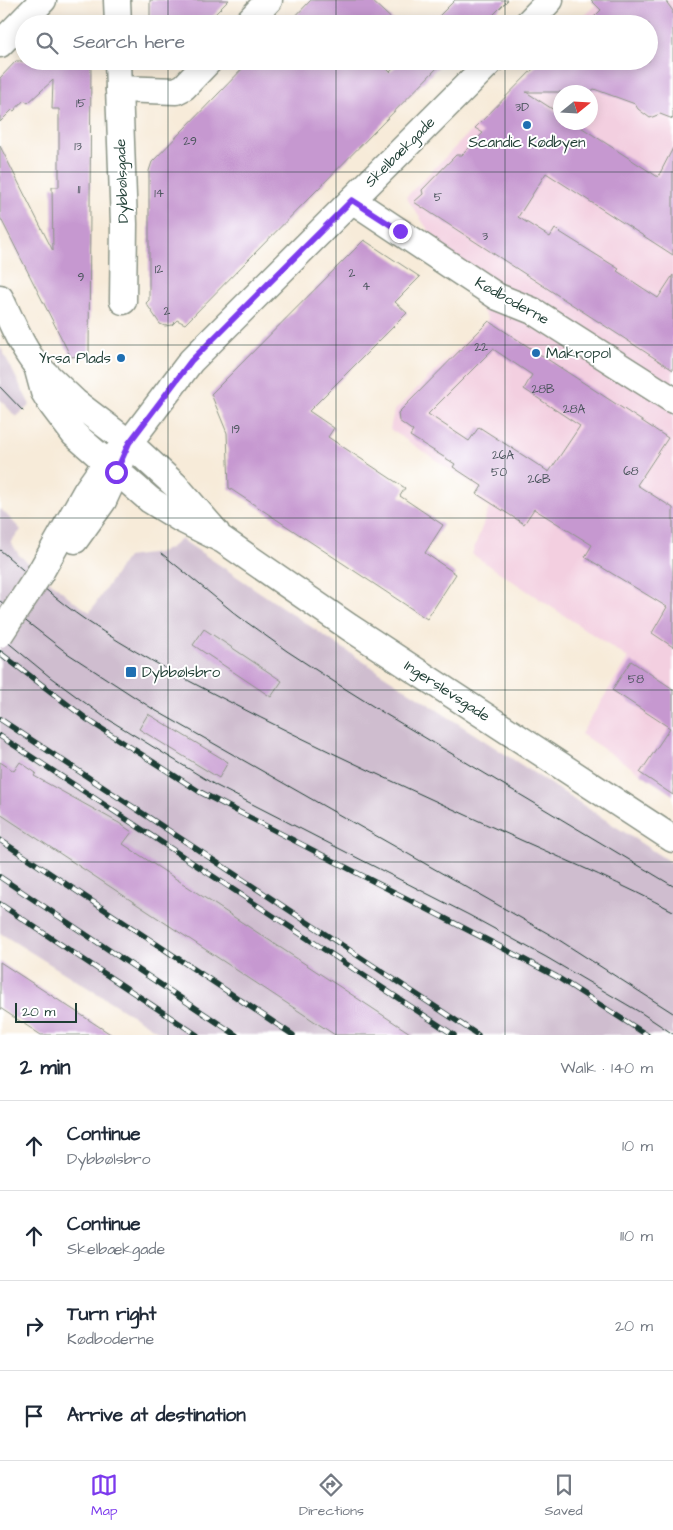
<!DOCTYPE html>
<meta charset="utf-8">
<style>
body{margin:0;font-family:"Architects Daughter",sans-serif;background:#f6f6f7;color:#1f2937}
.compass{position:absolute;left:553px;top:85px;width:45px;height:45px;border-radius:50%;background:#fff;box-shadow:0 2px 12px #0003;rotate:72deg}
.scale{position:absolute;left:15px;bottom:12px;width:62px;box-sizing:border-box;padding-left:5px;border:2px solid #1f3d34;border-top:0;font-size:14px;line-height:18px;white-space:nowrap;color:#1f3d34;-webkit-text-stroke:4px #fff;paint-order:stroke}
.stop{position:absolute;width:15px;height:15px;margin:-11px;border:4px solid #7c3aed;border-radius:50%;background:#fff}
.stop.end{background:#7c3aed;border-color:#fff;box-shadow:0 1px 5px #0008}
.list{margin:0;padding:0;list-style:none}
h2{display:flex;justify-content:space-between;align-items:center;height:65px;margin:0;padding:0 20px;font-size:21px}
h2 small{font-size:16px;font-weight:400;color:#747a83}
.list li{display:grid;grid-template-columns:32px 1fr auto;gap:15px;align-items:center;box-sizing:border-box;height:90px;padding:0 20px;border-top:1px solid #e0e1e3}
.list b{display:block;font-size:19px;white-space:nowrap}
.list p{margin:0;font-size:16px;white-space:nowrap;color:#747a83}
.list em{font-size:16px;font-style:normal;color:#747a83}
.icon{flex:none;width:28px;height:28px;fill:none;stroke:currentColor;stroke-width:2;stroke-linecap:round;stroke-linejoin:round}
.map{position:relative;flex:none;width:673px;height:1035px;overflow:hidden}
.search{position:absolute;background:#fff;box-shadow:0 2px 12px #0003;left:15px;right:15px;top:15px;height:55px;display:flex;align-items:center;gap:12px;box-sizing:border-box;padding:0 18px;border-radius:28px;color:#747a83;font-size:19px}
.sheet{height:425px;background:#fff}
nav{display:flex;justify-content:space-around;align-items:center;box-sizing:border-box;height:70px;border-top:1px solid #e0e1e3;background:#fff;font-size:14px;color:#747a83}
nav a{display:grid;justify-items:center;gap:2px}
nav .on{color:#7c3aed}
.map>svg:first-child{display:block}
</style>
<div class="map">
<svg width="673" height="1035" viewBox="0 0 673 1035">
<rect width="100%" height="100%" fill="#fff"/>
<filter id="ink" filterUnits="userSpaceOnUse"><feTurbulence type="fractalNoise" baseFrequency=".02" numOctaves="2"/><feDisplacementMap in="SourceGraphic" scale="10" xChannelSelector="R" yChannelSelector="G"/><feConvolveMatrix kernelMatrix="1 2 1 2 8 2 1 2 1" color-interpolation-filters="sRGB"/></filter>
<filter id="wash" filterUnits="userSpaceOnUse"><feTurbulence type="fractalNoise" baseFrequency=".0096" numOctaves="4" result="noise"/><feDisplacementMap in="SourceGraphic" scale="20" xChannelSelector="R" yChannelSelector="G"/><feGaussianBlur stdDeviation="1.12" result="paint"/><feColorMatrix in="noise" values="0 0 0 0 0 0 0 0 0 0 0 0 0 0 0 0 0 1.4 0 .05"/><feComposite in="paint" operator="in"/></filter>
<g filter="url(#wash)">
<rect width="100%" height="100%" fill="#f7ebd9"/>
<path fill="#f3cfe0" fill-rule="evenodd" d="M600,0H673V795L581,734L628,658L472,554L489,508L478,500L476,487L390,429L394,411L488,319L406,197L540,61H649V24H576ZM560,92H590V122H560Z"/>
<g fill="#cfbdcf">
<polygon points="0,346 30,405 16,417 0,399"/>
<polygon points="0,508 21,530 11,542 19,555 76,603 90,612 127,557 157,553 169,549 181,539 341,647 673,864 673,1035 164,1035 0,933"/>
</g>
<g id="blocks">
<g fill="#c698d0" fill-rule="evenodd">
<polygon points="150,0 229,0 205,24 150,24"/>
<polygon points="311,0 371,0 397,24 288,24"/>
<polygon points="455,0 508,0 489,19 487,18 481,24 431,24"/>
<polygon points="591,0 665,0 673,11 673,119 660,114 650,118 638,109 635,104 594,89 590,92 526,92 560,114 560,122 573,122 658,177 673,148 673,255 546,173 518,217 550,237 555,229 619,269 617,271 658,298 673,275 673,370 414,202 423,194 422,190 456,155 462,155 483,133 475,128 541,61 649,61 649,24 587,24 601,10"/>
<polygon points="16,61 91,61 89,355 71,357 0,217 0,146 53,251 52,187 59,187 59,109 52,109 53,80 28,103 24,100 14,111 12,110 0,122 0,78"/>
<polygon points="250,61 379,61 390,72 401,61 444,61 185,324 177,320 172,325 165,326 160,324 146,303 149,300 149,171 152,162"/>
<polygon points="364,240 420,277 395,302 407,313 309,411 334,428 328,437 405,488 400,496 443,525 425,553 456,574 427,619 229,488 227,433 211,394"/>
<path d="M489,321L668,438L637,485L673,508V647L652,633L667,607L585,557L592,545L534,509L524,524L477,494L482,486L453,467L455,464L410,436L413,431L399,421L398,413ZM493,349L532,375L524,389L580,426L549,472L479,427L469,441L428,414Z"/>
<polygon points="204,629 282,681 271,697 193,645"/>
<polygon points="631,661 673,689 673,795 640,773 670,728 612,690"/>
<polygon points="148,714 228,762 219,778 139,729"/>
<polygon points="0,762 14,771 20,762 36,773 34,776 119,823 132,832 123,844 413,1035 335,1035 0,814"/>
<polygon points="0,962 112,1035 41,1035 0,1008"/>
</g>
</g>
</g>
<g filter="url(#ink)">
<use href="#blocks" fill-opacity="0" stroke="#8b9486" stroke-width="1"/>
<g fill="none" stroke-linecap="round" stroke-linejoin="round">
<g stroke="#8b9486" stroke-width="29">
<g id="minor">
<polyline points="117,0 118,24"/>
<polyline points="246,24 269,0"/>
<polyline points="527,24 550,0"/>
<polyline points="0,44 43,0"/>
<polyline points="118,61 124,224 123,301"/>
<polyline points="119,89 176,91 184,87 209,61"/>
<polyline points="352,200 498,297 533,311 673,400"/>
<path d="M0,298C11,320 21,347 37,366L75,402L129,443L175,485L216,532"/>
<polyline points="37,366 44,392 52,405 74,434 150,500 179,518 223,540 349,627 673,839"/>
<polyline points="75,540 103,501 121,462"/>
<polyline points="40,573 87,490 106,463 129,443 191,361 491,61"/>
</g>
</g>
<use href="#minor" stroke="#fff" stroke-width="26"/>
<g stroke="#1f3d34" stroke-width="1">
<polyline points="0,387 23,411"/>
<path d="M0,550C28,574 56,600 87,621C130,650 177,675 224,699C322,750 422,795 523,841C573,863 624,885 673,911"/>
<polyline points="161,553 238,616 287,651 336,683 387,715 673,886"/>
<polyline points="0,601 67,653 153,709 556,938 673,1013"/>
<polyline points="0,636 50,677 103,716 215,785 469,915 546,957 643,1014 673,1034"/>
</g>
<g stroke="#1f3d34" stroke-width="5.5">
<g id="rail">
<polyline points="0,653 88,720 200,792 493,943 557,977 647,1035"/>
<polyline points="0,719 478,1035"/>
<polyline points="0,736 454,1035"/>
<polyline points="0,840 293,1035"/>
<polyline points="0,877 236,1035"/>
<polyline points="0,904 197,1035"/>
</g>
</g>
<use href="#rail" stroke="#fff" stroke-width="4" stroke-dasharray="11" stroke-linecap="butt"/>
<g stroke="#8b9486" stroke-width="29" stroke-linecap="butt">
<polyline id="minor-bridge" points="0,634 40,573"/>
</g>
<use href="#minor-bridge" stroke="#fff" stroke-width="26"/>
</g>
</g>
<g fill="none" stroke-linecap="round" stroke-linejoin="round" filter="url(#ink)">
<polyline stroke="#7c3aed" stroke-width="6" points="116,472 129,443 191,361 352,200 400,231"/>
</g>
<path fill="none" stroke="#1f3d34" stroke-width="1" stroke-opacity="0.55" d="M168,0V24M336,0V24M505,0V24M168,61V1035M336,61V1035M505,61V1035M0,172H673M0,345H673M0,518H673M0,690H673M0,862H673"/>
<g fill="#1f6fb2" stroke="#fff" stroke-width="2">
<circle cx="527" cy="125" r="5"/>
<circle cx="536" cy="353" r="5"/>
<circle cx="121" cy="358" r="5"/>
<rect x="125" y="666" width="12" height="12" rx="2.5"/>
</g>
<g text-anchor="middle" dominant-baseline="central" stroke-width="4" stroke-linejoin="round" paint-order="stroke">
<g font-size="12" fill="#49545b">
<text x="81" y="103">15</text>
<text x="522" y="107">3D</text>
<text x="190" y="141">29</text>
<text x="78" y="146">13</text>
<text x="79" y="189">11</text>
<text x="159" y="193">14</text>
<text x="438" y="197">5</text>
<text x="485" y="236">3</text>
<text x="159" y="269">12</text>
<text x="352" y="273">2</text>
<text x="81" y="277">9</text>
<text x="366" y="286">4</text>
<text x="167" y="311">2</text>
<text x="481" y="347">22</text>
<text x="543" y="389">28B</text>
<text x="574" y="409">28A</text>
<text x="236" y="429">19</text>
<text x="503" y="455">26A</text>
<text x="631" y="471">68</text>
<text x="499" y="472">50</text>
<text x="539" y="479">26B</text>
<text x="636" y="679">58</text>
</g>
<g font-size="15" fill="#1f3d34" stroke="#fff" text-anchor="start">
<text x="527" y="142" text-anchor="middle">Scandic Kødbyen</text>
<text x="546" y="353">Makropol</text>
<text x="111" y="358" text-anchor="end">Yrsa Plads</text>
<text x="142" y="672">Dybbølsbro</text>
</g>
<g font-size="15" fill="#1f3d34" stroke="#fff">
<text transform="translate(400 152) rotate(-45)">Skelbækgade</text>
<text transform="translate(122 181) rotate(-92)">Dybbølsgade</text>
<text transform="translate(512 301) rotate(29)">Kødboderne</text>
<text transform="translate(447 691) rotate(33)">Ingerslevsgade</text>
</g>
</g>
</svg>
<svg class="compass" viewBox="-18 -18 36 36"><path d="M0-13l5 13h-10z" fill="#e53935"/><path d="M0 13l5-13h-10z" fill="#747a83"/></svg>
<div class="scale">20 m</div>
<div class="stop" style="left:116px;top:472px"></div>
<div class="stop end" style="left:400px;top:231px"></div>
<div class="search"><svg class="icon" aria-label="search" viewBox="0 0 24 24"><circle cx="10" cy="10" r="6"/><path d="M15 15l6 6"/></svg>Search here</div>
</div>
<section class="sheet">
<h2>2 min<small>Walk · 140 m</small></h2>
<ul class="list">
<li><svg class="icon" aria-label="ahead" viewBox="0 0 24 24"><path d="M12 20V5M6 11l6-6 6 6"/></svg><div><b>Continue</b><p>Dybbølsbro</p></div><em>10 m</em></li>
<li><svg class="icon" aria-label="ahead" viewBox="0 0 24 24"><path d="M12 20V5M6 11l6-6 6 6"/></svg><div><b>Continue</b><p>Skelbækgade</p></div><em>110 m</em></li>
<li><svg class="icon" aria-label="right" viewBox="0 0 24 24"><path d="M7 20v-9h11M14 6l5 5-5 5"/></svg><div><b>Turn right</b><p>Kødboderne</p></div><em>20 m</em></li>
<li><svg class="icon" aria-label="arrive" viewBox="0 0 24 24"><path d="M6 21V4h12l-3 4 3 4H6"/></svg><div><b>Arrive at destination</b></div></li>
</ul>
</section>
<nav>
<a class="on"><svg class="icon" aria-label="map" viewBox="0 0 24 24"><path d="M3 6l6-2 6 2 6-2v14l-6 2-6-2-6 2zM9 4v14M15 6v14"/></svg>Map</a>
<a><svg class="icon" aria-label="directions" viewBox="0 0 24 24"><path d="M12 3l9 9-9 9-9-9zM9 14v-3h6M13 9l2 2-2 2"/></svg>Directions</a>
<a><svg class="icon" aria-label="saved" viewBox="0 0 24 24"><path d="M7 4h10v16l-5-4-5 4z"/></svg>Saved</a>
</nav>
